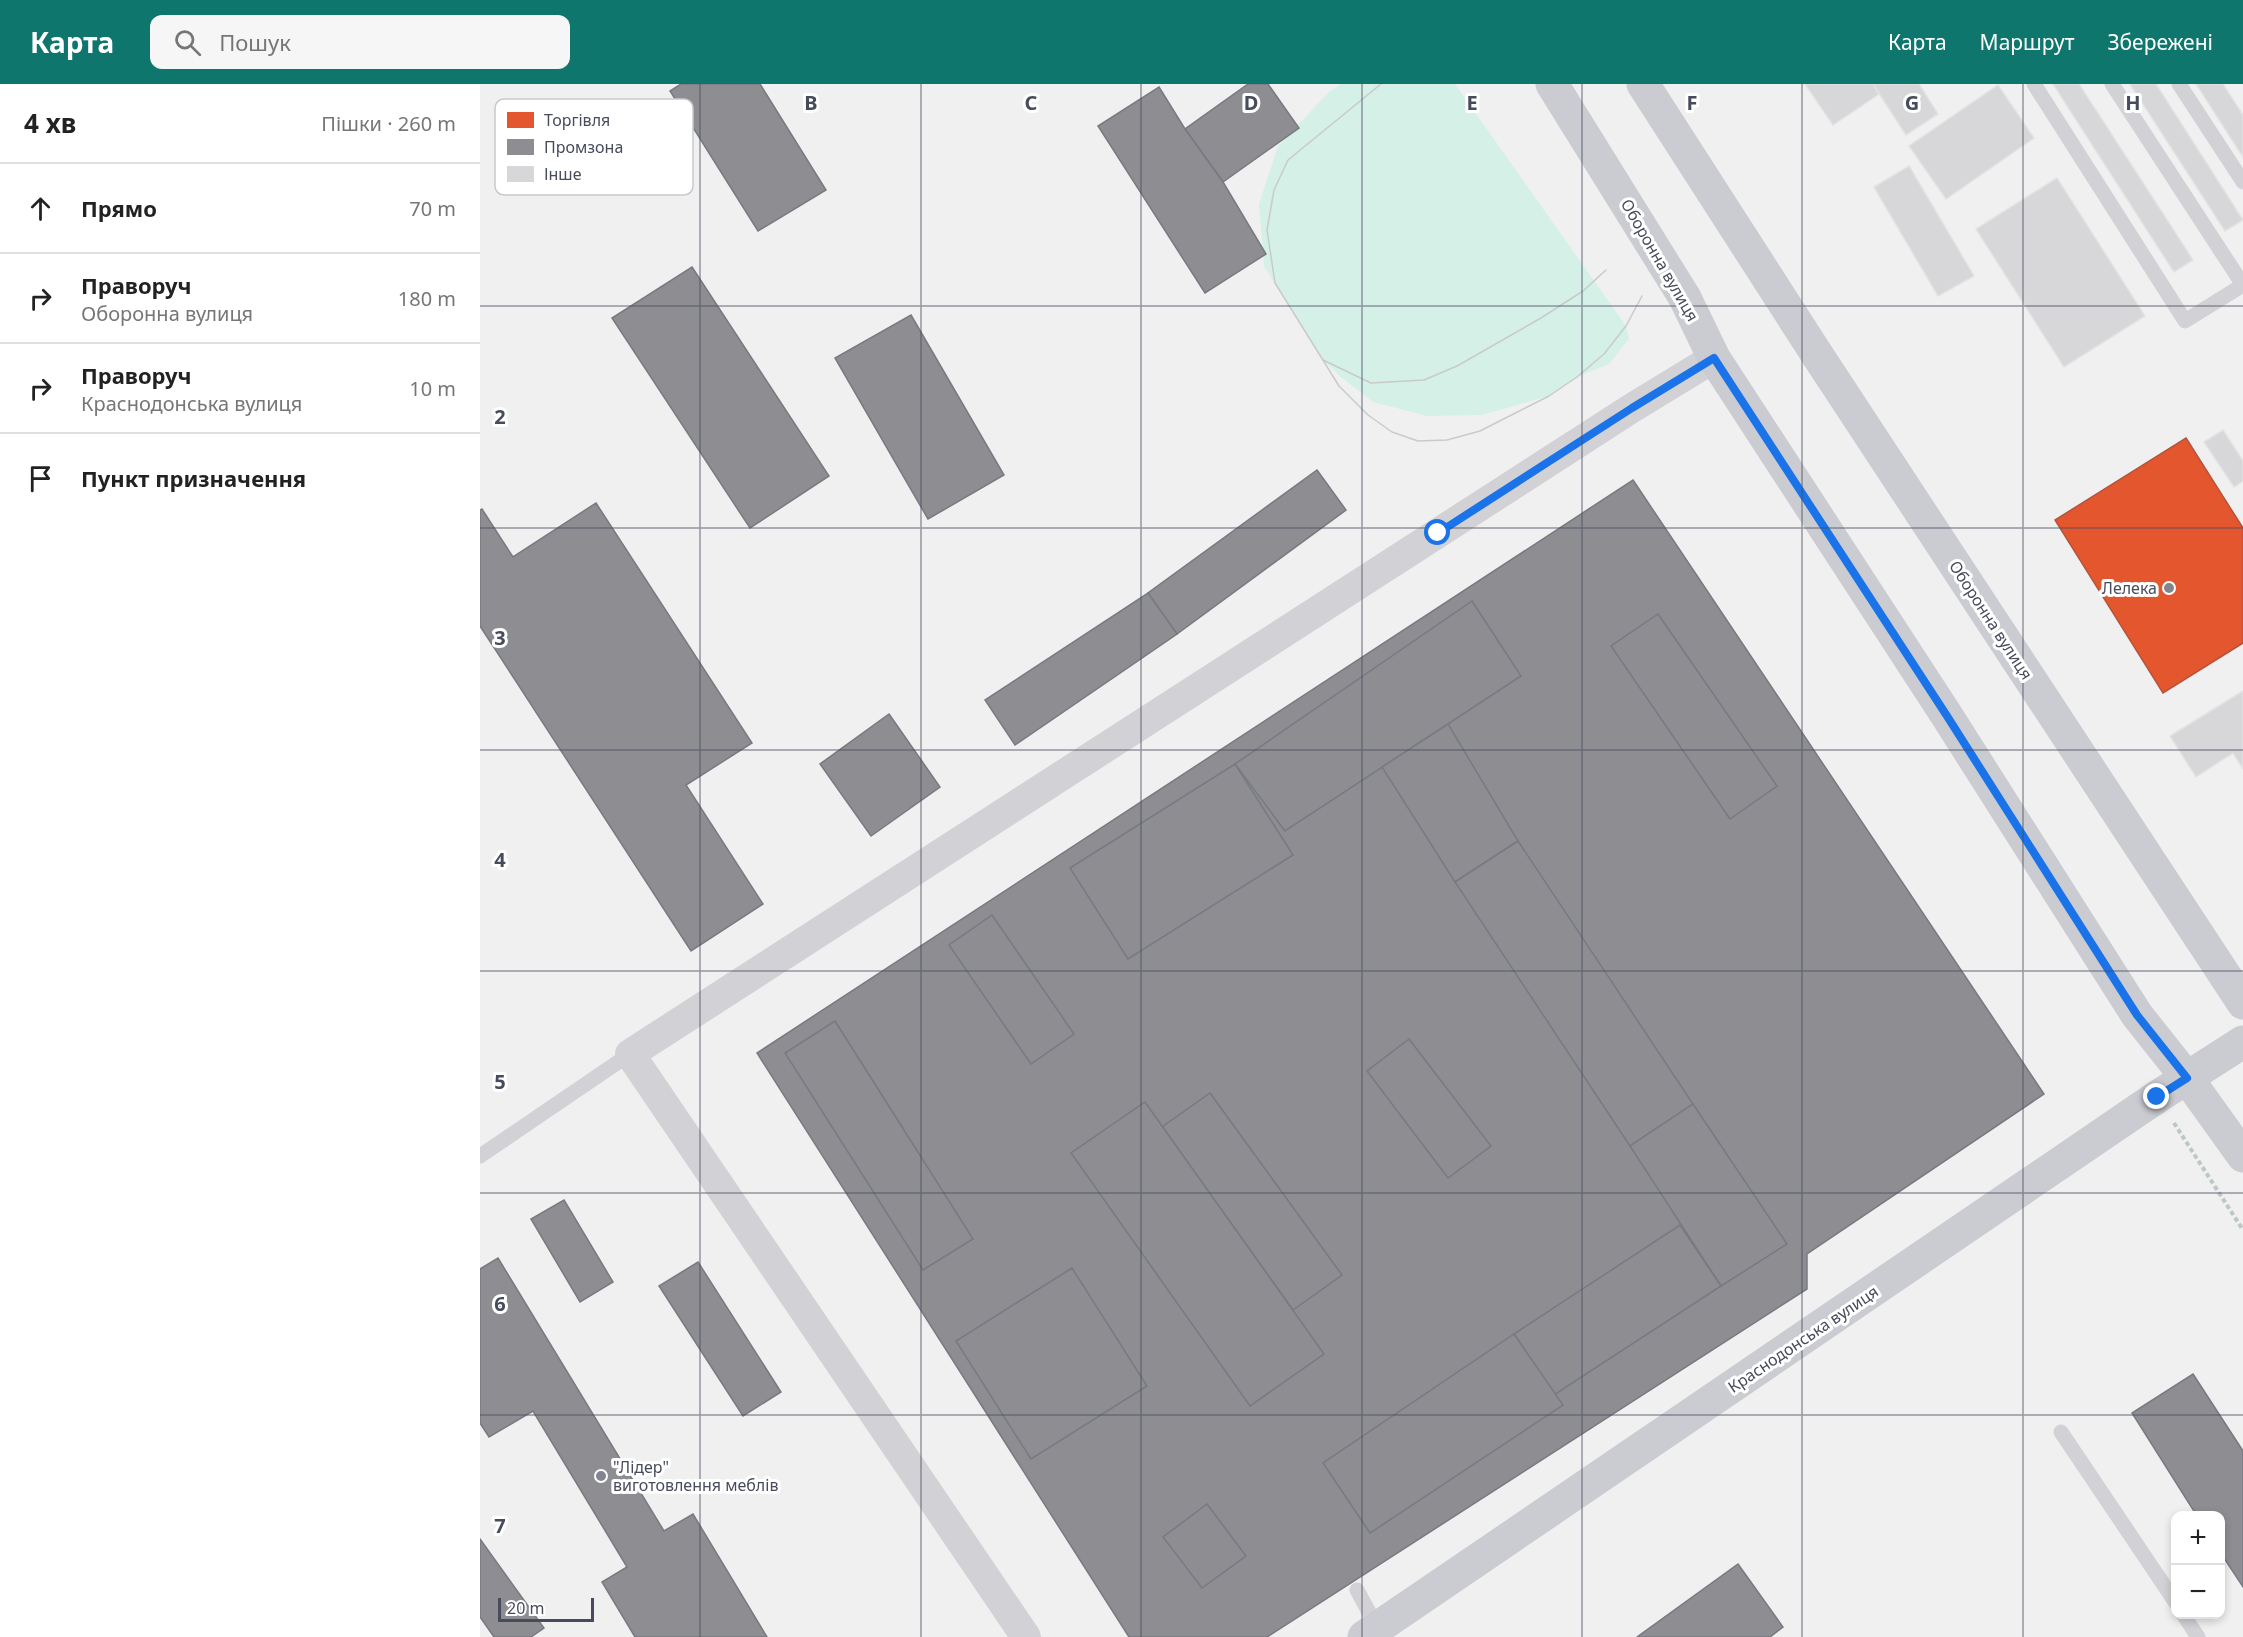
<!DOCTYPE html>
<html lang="uk">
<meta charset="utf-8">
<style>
body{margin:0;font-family:"Noto Sans",sans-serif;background:#f6f6f6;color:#222}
.controls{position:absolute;right:18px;bottom:18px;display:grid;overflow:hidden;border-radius:12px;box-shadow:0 3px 9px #0003}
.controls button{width:54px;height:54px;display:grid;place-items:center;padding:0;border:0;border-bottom:2px solid #e0e0e0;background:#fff;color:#222;font:30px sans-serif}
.scale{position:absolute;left:18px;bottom:15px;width:96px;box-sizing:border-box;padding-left:6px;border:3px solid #474c5d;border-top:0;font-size:16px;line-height:21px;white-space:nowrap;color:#474c5d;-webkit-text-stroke:4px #fff;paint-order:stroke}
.stop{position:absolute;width:18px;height:18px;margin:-14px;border:4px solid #1a73e8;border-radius:50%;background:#fff}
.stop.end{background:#1a73e8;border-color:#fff;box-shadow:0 2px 6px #0008}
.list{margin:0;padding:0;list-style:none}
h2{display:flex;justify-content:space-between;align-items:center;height:78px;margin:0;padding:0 24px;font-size:26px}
h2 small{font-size:20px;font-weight:400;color:#767676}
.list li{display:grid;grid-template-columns:39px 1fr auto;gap:18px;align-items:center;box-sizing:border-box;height:90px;padding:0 24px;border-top:2px solid #e0e0e0}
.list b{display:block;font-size:22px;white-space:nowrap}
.list p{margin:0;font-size:20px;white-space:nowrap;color:#767676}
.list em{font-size:20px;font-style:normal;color:#767676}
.icon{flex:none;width:33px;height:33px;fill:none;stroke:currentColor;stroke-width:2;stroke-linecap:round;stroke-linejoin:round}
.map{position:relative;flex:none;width:1763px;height:1553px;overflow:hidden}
header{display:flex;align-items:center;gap:36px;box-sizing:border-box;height:84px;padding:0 30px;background:#0f766e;color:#fff}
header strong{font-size:28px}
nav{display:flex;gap:33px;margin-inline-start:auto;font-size:21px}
.search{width:420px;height:54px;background:#f6f6f6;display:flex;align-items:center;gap:15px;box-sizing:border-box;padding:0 21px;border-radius:12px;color:#767676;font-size:22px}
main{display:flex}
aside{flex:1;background:#fff}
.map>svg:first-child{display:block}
</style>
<header>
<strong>Карта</strong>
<div class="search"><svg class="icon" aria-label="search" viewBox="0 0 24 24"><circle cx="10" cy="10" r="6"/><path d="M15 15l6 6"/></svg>Пошук</div>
<nav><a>Карта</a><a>Маршрут</a><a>Збережені</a></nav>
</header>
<main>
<aside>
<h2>4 хв<small>Пішки · 260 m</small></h2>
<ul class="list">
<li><svg class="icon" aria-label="ahead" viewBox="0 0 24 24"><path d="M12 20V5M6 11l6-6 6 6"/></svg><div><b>Прямо</b></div><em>70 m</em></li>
<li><svg class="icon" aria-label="right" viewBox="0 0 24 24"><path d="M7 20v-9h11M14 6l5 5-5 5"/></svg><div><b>Праворуч</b><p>Оборонна вулиця</p></div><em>180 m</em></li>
<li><svg class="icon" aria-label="right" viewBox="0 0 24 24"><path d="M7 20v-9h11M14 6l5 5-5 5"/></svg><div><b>Праворуч</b><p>Краснодонська вулиця</p></div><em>10 m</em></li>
<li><svg class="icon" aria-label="arrive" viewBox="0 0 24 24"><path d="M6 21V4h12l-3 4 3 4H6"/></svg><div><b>Пункт призначення</b></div></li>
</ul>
</aside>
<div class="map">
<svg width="1763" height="1553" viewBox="0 0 1763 1553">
<rect width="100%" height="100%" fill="#f1f0f0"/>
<polygon fill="#d4f0e7" points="861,0 975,0 1146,242 1149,255 1129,280 1097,293 1069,312 1002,331 947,332 893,318 862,294 843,276 784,182 779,120 798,62 850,7"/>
<polygon fill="#e4572e" stroke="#b5543c" stroke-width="1.5" points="1706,354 1763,444 1763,559 1683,609 1575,436"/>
<g fill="#8d8d92" stroke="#787a82" stroke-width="1.5">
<polygon points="201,0 280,0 346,106 278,147 190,7"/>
<polygon points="768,0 788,0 819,44 743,98 705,45"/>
<polygon points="679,3 705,45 743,98 786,170 725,209 618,42"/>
<polygon points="212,183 349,392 270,444 132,234"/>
<polygon points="431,231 524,391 448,435 355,274"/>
<polygon points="837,386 866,426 697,550 668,509"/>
<polygon points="1153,396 1564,1010 1327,1170 1327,1205 787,1553 649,1553 277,969"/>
<polygon points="116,419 272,659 206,701 283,820 211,867 0,542 0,426 2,425 33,473"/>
<polygon points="668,509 697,550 535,661 505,616"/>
<polygon points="992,517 1041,592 805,747 755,680"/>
<polygon points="1178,530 1297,702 1250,735 1131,562"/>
<polygon points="409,630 460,703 391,752 340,680"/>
<polygon points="968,640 1038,757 975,798 902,683"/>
<polygon points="755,680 813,771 648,875 590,784"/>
<polygon points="1038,757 1213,1020 1150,1062 975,798"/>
<polygon points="512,831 594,950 551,980 469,861"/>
<polygon points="355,937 493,1155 443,1186 305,969"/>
<polygon points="929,955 1011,1062 968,1094 887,987"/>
<polygon points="730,1009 862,1191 813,1226 682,1043"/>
<polygon points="665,1018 844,1270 770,1322 591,1069"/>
<polygon points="1213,1020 1307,1160 1241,1202 1150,1062"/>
<polygon points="84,1116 133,1198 100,1218 51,1135"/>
<polygon points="1200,1141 1241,1202 1074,1311 1034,1250"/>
<polygon points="18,1174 184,1447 213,1430 287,1553 155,1553 122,1498 147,1483 53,1327 9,1353 0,1339 0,1185"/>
<polygon points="218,1178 301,1308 263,1332 179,1202"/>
<polygon points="592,1184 667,1302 551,1375 476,1257"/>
<polygon points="1034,1250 1083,1321 890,1449 843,1379"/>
<polygon points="1713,1290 1763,1367 1763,1503 1740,1468 1740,1432 1717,1432 1652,1329"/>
<polygon points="727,1420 766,1472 722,1504 683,1453"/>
<polygon points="0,1455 64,1544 51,1553 14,1553 0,1533"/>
<polygon points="1258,1480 1303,1543 1290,1553 1157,1553"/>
</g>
<g fill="#d7d7d9" stroke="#e2e2e3" stroke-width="1.5">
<polygon points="1325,0 1393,0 1399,10 1353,41"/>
<polygon points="1393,0 1439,0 1458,30 1426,51"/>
<polygon points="1573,0 1599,0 1713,176 1694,188"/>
<polygon points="1650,0 1676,0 1763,136 1745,147"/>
<polygon points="1716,0 1743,0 1763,31 1763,73"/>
<polygon points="1518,1 1554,54 1466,115 1429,62"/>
<polygon points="1429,82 1494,192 1458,212 1394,103"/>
<polygon points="1577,94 1665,232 1584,283 1496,145"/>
<polygon points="1743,346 1763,377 1763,397 1754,403 1724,358"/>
<polygon points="1763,607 1763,685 1753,669 1716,693 1690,652"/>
</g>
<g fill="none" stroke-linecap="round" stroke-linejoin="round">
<polyline stroke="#bcc7c7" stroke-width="4" stroke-dasharray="4.5 3" stroke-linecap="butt" points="1694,1039 1763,1146"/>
<g stroke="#d2d2d6" stroke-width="15">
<polyline points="1554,0 1705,237 1763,201 1632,0"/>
<polyline points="1699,0 1763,98"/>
<polyline points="0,1072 150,970"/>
<polyline points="1581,1348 1696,1519"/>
<polyline points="877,1506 898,1545"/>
<polyline points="1703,1530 1718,1553"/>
</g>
<polyline stroke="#d2d2d6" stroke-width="30" points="546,1553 150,970 1152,324 1234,274"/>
<g stroke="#cbccd2" stroke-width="33">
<polyline points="1072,0 1205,214 1234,274 1467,632 1657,931 1707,994 1763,1072"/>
<polyline points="1163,0 1336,269 1763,919"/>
<polyline points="884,1553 1677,1013 1763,958"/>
</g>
<g stroke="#c9cacd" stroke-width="1.5">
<polyline points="901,0 808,76 794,106 787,146 795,199 859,302 888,331 912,348 938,357 967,356 1000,347 1069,312 1097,293 1124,270 1146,242 1162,212"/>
<polyline points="843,276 891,299 944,296 977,282 1061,234 1103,207 1126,186"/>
</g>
</g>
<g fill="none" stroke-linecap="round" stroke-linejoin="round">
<polyline stroke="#1a73e8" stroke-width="8" points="958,449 1152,324 1234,274 1467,632 1657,931 1707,994 1677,1013"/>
</g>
<path fill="none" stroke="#474c5d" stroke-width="1.5" stroke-opacity="0.55" d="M220,0V1553M441,0V1553M661,0V1553M882,0V1553M1102,0V1553M1322,0V1553M1543,0V1553M0,222H1763M0,444H1763M0,666H1763M0,887H1763M0,1109H1763M0,1331H1763"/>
<g fill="#828590" stroke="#fff" stroke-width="2">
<circle cx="1689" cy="504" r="6"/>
<circle cx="121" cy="1392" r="6"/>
</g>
<g text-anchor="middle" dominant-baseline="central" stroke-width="6" stroke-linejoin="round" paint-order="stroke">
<g font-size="16" fill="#474c5d" stroke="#fff">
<text transform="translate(1180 176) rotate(60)">Оборонна вулиця</text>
<text transform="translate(1511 536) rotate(57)">Оборонна вулиця</text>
<text transform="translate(1323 1255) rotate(-34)">Краснодонська вулиця</text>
</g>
<g font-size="16" fill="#474c5d" stroke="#fff" text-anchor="end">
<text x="1677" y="504">Лелека</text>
<text x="133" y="1383" text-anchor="start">"Лідер"<tspan x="133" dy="18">виготовлення меблів</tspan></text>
</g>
</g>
<rect x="15" y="15" width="198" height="96" rx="9" fill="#fff" stroke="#c8c9ce" stroke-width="1.5"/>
<rect x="27" y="28" width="27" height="16" fill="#e4572e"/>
<rect x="27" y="55" width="27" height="16" fill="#8d8d92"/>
<rect x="27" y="82" width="27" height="16" fill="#d7d7d9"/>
<g font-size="16" fill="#474c5d">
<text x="64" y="42">Торгівля</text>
<text x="64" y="69">Промзона</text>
<text x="64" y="96">Інше</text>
</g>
<g font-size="20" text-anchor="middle" font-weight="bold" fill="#474c5d" stroke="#fff" stroke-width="6" stroke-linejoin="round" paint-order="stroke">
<text x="331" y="26">B</text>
<text x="551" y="26">C</text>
<text x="771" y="26">D</text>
<text x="992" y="26">E</text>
<text x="1212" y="26">F</text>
<text x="1432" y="26">G</text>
<text x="1653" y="26">H</text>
<text x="20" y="340">2</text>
<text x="20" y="561">3</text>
<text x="20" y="783">4</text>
<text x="20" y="1005">5</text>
<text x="20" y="1227">6</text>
<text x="20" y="1449">7</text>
</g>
</svg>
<div class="controls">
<button>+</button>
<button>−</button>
</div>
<div class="scale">20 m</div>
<div class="stop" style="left:958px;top:449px"></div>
<div class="stop end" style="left:1677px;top:1013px"></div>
</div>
</main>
